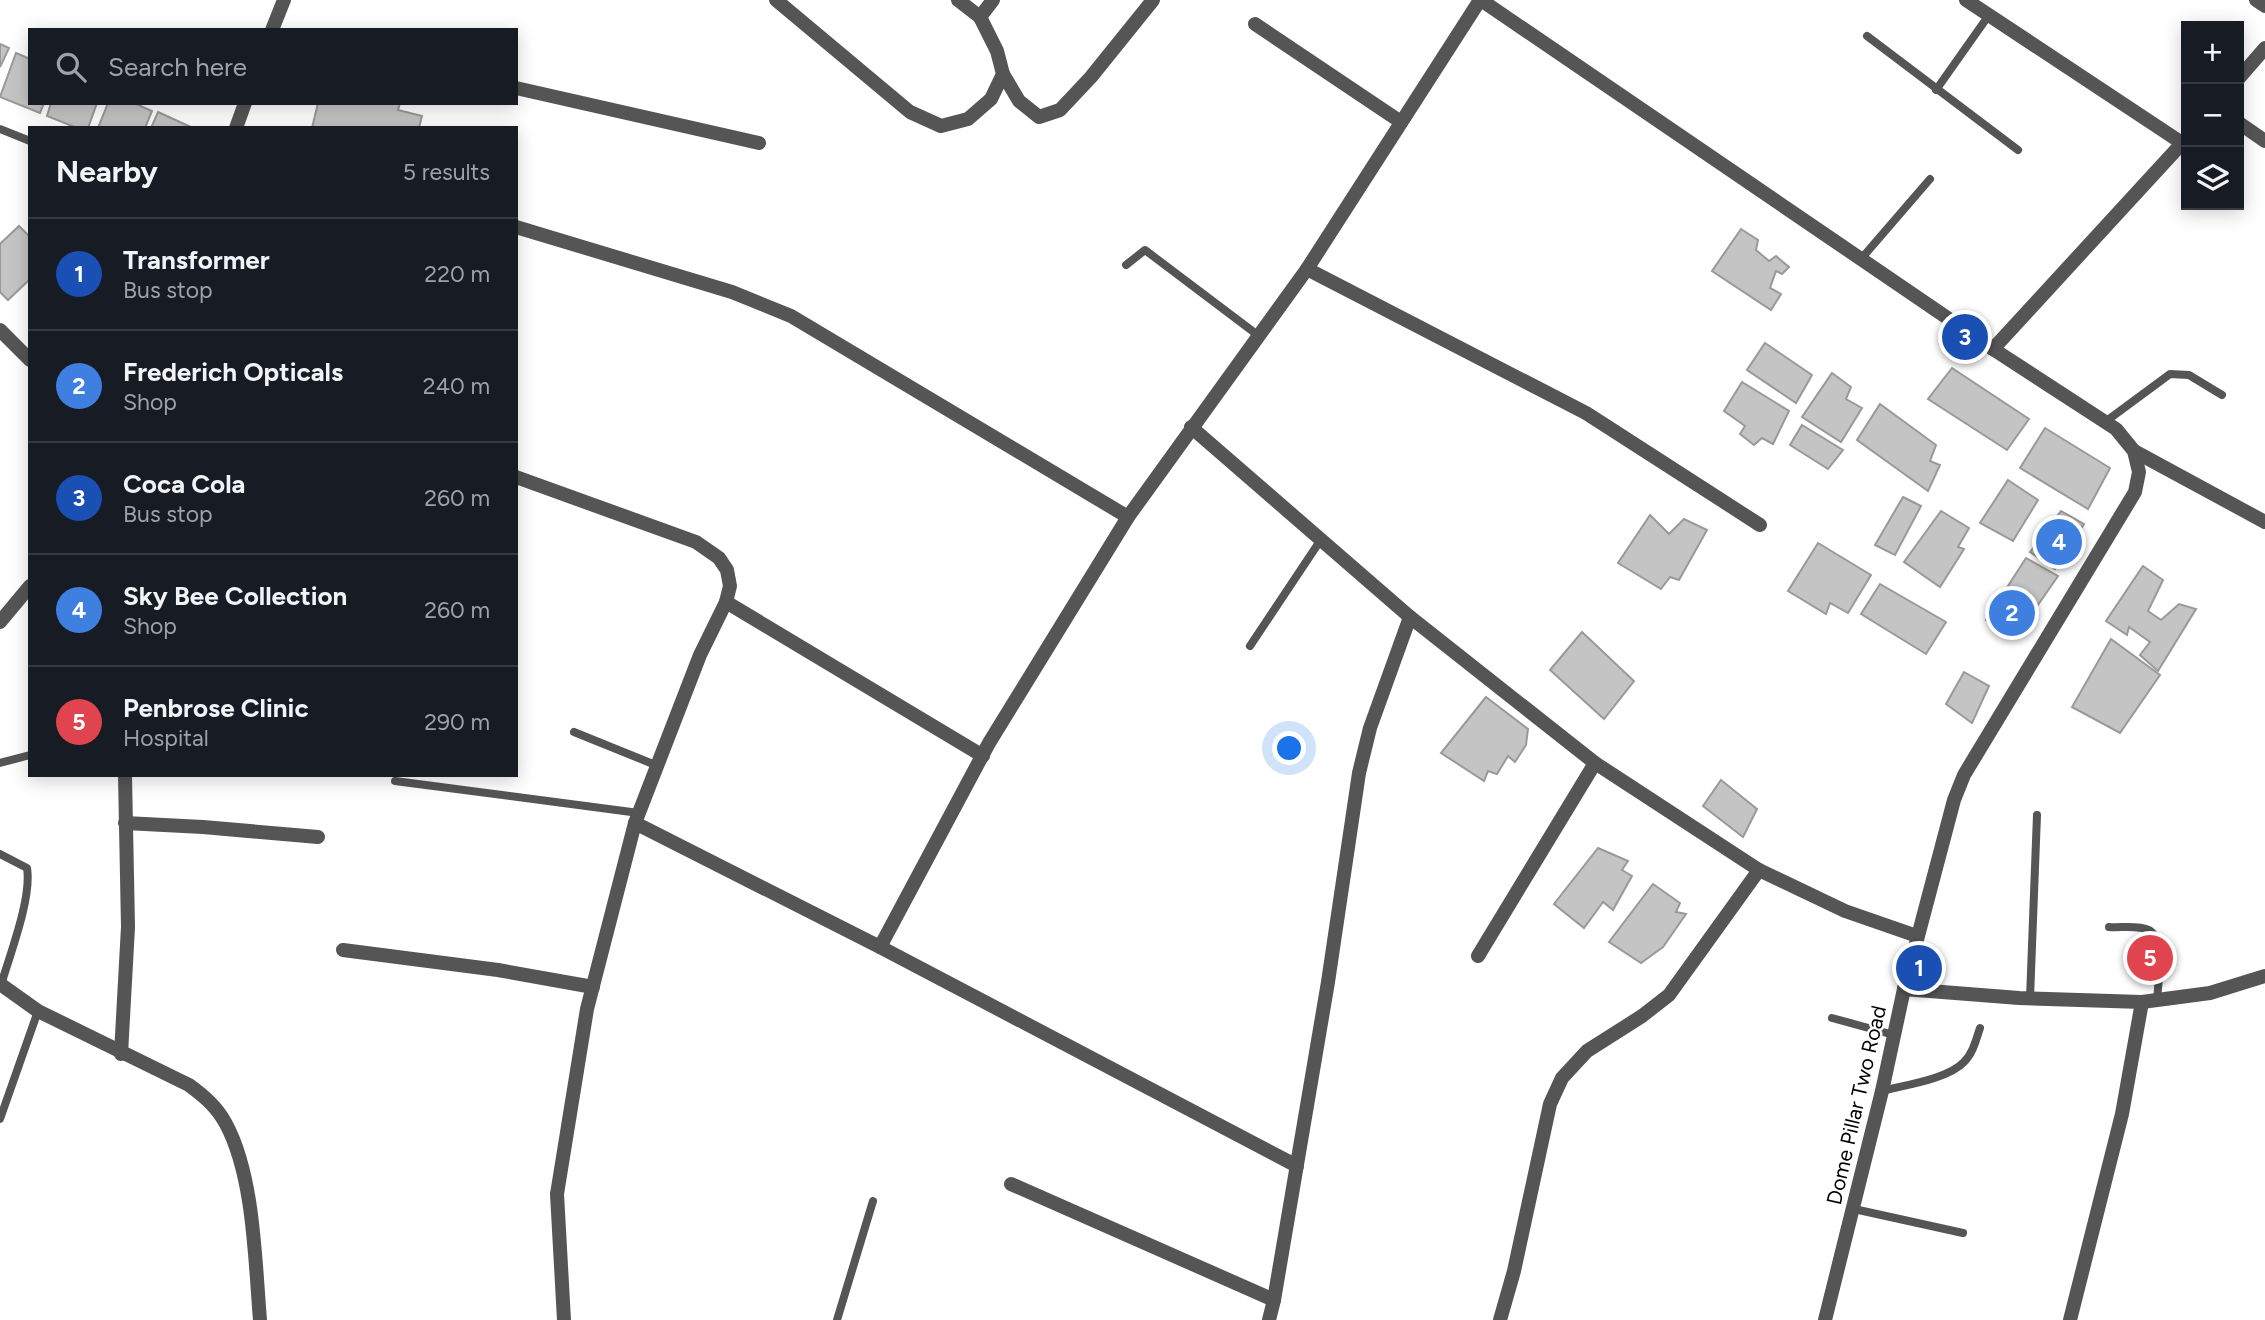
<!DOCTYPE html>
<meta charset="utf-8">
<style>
body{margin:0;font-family:Figtree,sans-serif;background:#242831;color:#f1f3f6}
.controls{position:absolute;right:21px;top:21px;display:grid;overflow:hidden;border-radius:0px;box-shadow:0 4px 18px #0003}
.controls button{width:63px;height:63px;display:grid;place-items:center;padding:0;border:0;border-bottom:2px solid #363941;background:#171b24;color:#f1f3f6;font:35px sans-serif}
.you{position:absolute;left:1290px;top:749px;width:24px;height:24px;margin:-18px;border:5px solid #fff;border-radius:50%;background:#1a73e8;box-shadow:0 0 0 10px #1a73e833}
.badge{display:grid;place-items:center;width:46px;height:46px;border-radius:50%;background:#ea580c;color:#fff;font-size:23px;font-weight:700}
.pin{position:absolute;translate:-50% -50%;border:4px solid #fff;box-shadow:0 2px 7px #0006}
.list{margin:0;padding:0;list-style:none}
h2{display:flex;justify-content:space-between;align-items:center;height:91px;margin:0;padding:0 28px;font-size:30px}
h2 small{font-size:23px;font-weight:400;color:#9ea1a6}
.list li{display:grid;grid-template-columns:46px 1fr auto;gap:21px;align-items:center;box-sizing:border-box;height:112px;padding:0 28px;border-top:2px solid #363941}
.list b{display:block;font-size:26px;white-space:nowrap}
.list p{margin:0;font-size:23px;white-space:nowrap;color:#9ea1a6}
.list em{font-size:23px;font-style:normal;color:#9ea1a6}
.icon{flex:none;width:38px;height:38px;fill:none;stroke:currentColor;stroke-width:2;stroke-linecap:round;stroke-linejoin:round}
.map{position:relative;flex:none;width:2265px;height:1320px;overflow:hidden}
.search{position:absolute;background:#171b24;box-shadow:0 4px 18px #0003;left:28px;top:28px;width:490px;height:77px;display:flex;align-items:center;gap:18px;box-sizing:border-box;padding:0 24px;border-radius:0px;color:#9ea1a6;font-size:26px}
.panel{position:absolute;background:#171b24;box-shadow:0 4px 18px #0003;left:28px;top:126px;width:490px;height:651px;border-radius:0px}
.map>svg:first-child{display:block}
</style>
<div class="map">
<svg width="2265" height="1320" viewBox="0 0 2265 1320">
<rect width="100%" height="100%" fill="#fff"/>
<g fill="#c4c4c4" stroke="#999" stroke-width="2">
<polygon points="0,44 9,48 0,67"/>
<polygon points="16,53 30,59 30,103 44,103 40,113 0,97"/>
<polygon points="51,103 97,103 88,128 77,128 47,116"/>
<polygon points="108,103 134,103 152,111 145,128 98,128"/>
<polygon points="318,103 400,103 398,110 422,116 419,128 312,128"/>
<polygon points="158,112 193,128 151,128"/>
<polygon points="19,226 30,237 30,279 8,300 0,292 0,244"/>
<polygon points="1741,229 1758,240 1756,250 1769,261 1776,256 1789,267 1782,274 1776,271 1770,288 1781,294 1771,310 1712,271"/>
<polygon points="1765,343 1812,375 1796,403 1747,370"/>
<polygon points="1952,368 2029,419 2007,450 1928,399"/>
<polygon points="1832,373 1851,387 1846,399 1862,408 1841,442 1802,417"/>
<polygon points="1742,382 1789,411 1773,444 1762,438 1754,445 1740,434 1745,426 1724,411"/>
<polygon points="1880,404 1936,445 1930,461 1940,465 1928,491 1857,440"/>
<polygon points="1802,425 1843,450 1828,469 1790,445"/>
<polygon points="2045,428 2110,468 2088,509 2020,468"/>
<polygon points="2008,480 2038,500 2013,541 1980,523"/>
<polygon points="1903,497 1921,506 1895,555 1875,545"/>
<polygon points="1941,511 1969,528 1958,547 1964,549 1940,587 1904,562"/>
<polygon points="2061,511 2084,524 2055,569 2030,552"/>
<polygon points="1650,515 1669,534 1684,519 1707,530 1679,580 1670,577 1661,589 1618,563"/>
<polygon points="1818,543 1871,575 1848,613 1830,603 1826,614 1788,591"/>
<polygon points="2026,558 2058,576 2015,638 1986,620"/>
<polygon points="2143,566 2163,580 2148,611 2161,620 2179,604 2196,609 2158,671 2140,655 2150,642 2129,627 2127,635 2106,621"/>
<polygon points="1880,584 1946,622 1926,654 1861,614"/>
<polygon points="1582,632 1634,681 1604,719 1550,670"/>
<polygon points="2111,639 2160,675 2120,733 2072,707"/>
<polygon points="1964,672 1989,686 1972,723 1946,704"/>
<polygon points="1486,697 1528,729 1526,745 1515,762 1508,756 1497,774 1488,771 1484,781 1441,753"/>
<polygon points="1721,780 1757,809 1743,837 1703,806"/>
<polygon points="1598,848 1628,861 1622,870 1632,876 1613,910 1603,902 1584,928 1554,904"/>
<polygon points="1653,884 1680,903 1676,912 1686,914 1663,947 1641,963 1609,942"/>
</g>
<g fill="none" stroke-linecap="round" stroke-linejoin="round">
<g stroke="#555" stroke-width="8">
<polyline points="1867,36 2018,150"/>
<polyline points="1936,90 1989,15"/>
<polyline points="0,129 30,141"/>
<polyline points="1861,259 1930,179"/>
<polyline points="1126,265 1145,250 1259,336"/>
<polyline points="2105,422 2170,374 2189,375 2222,395"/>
<polyline points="1250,646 1322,538"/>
<polyline points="574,732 658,766"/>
<polyline points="0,763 30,755"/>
<polyline points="395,781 639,813"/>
<path d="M0,854L27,868C32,898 10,954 1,985"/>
<path d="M2109,927C2120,928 2139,925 2149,930C2165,939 2158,984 2157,1001"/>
<polyline points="2030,998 2037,815"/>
<polyline points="1832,1018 1894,1035"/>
<path d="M1882,1091C1905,1085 1948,1079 1964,1062C1973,1053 1976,1040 1980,1028"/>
<polyline points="0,1119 38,1011"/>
<polyline points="1854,1209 1963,1233"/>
<polyline points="837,1320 873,1201"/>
</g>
<g stroke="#555" stroke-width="14">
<polyline points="776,0 910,112 941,126 968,119 991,99 1003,74 997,51 980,17 958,0"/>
<polyline points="1966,0 2182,143"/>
<polyline points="2256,0 2265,6"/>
<polyline points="980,17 993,0"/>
<polyline points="1255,24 1401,122"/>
<polyline points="272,30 284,0"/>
<polyline points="1003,74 1019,101 1039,117 1060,110 1091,77 1153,0"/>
<polyline points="2239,78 2265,48"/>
<polyline points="516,88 759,143"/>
<polyline points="2239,123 2265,141"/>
<polyline points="236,128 245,103"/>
<polyline points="516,227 732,292 791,316 1128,517"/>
<polyline points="1307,269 1586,413 1760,525"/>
<polyline points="0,330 30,360"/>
<polyline points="1993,349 2186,139"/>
<polyline points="1191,427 1410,617 1595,763 1759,870 1845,911 1917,936"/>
<polyline points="2134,451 2265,522"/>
<polyline points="516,477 696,542 719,558 727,570 730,586 726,602 700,655 635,823 587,1009 557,1194 564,1320"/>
<polyline points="726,602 983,756"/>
<polyline points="0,622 30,586"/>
<polyline points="125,823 203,827 318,837"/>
<polyline points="635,823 880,947 1297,1166"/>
<polyline points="880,947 989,743 1128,517 1307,269 1480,0"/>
<polyline points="343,950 498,970 593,987"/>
<polyline points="1478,956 1595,763"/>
<path d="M0,984L38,1011L189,1085C204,1096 217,1107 226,1124C254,1176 255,1261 260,1320"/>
<polyline points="1904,989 2019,998 2142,1002 2210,993 2265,976"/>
<polyline points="121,1054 128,927 125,775"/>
<polyline points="1011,1184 1274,1300"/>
<polyline points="1269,1320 1274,1300 1328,982 1359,773 1370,728 1410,617"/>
<polyline points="1500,1320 1514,1271 1550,1104 1562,1078 1587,1051 1642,1016 1669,995 1759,870"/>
<polyline points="2070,1320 2122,1114 2142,1002"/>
</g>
<polyline stroke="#555" stroke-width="14" points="1481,0 1993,349 2116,429 2134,451 2139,472 2135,492 1964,775 1954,800 1904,989 1882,1091 1825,1320"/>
</g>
<g text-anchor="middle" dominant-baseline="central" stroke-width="5" stroke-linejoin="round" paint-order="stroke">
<g font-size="21" fill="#000" stroke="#fff">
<text transform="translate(1856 1105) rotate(-77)">Dome Pillar Two Road</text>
</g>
</g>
</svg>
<div class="controls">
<button>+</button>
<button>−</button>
<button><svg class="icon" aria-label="layers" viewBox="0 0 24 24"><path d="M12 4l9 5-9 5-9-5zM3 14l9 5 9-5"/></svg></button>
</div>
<div class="you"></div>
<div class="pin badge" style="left:1919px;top:968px;background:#1a4fb4">1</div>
<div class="pin badge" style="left:2012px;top:613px;background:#3f7fe0">2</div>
<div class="pin badge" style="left:1965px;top:337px;background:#1a4fb4">3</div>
<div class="pin badge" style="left:2059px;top:542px;background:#3f7fe0">4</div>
<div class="pin badge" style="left:2150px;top:958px;background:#e0444e">5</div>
<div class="search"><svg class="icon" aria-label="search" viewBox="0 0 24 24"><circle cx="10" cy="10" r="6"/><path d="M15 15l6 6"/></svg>Search here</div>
<section class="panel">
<h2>Nearby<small>5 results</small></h2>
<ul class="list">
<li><span class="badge" style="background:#1a4fb4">1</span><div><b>Transformer</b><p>Bus stop</p></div><em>220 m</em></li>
<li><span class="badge" style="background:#3f7fe0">2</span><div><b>Frederich Opticals</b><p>Shop</p></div><em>240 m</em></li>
<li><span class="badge" style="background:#1a4fb4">3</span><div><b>Coca Cola</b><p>Bus stop</p></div><em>260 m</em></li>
<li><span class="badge" style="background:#3f7fe0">4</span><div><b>Sky Bee Collection</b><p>Shop</p></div><em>260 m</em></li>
<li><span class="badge" style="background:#e0444e">5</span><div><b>Penbrose Clinic</b><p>Hospital</p></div><em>290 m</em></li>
</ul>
</section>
</div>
